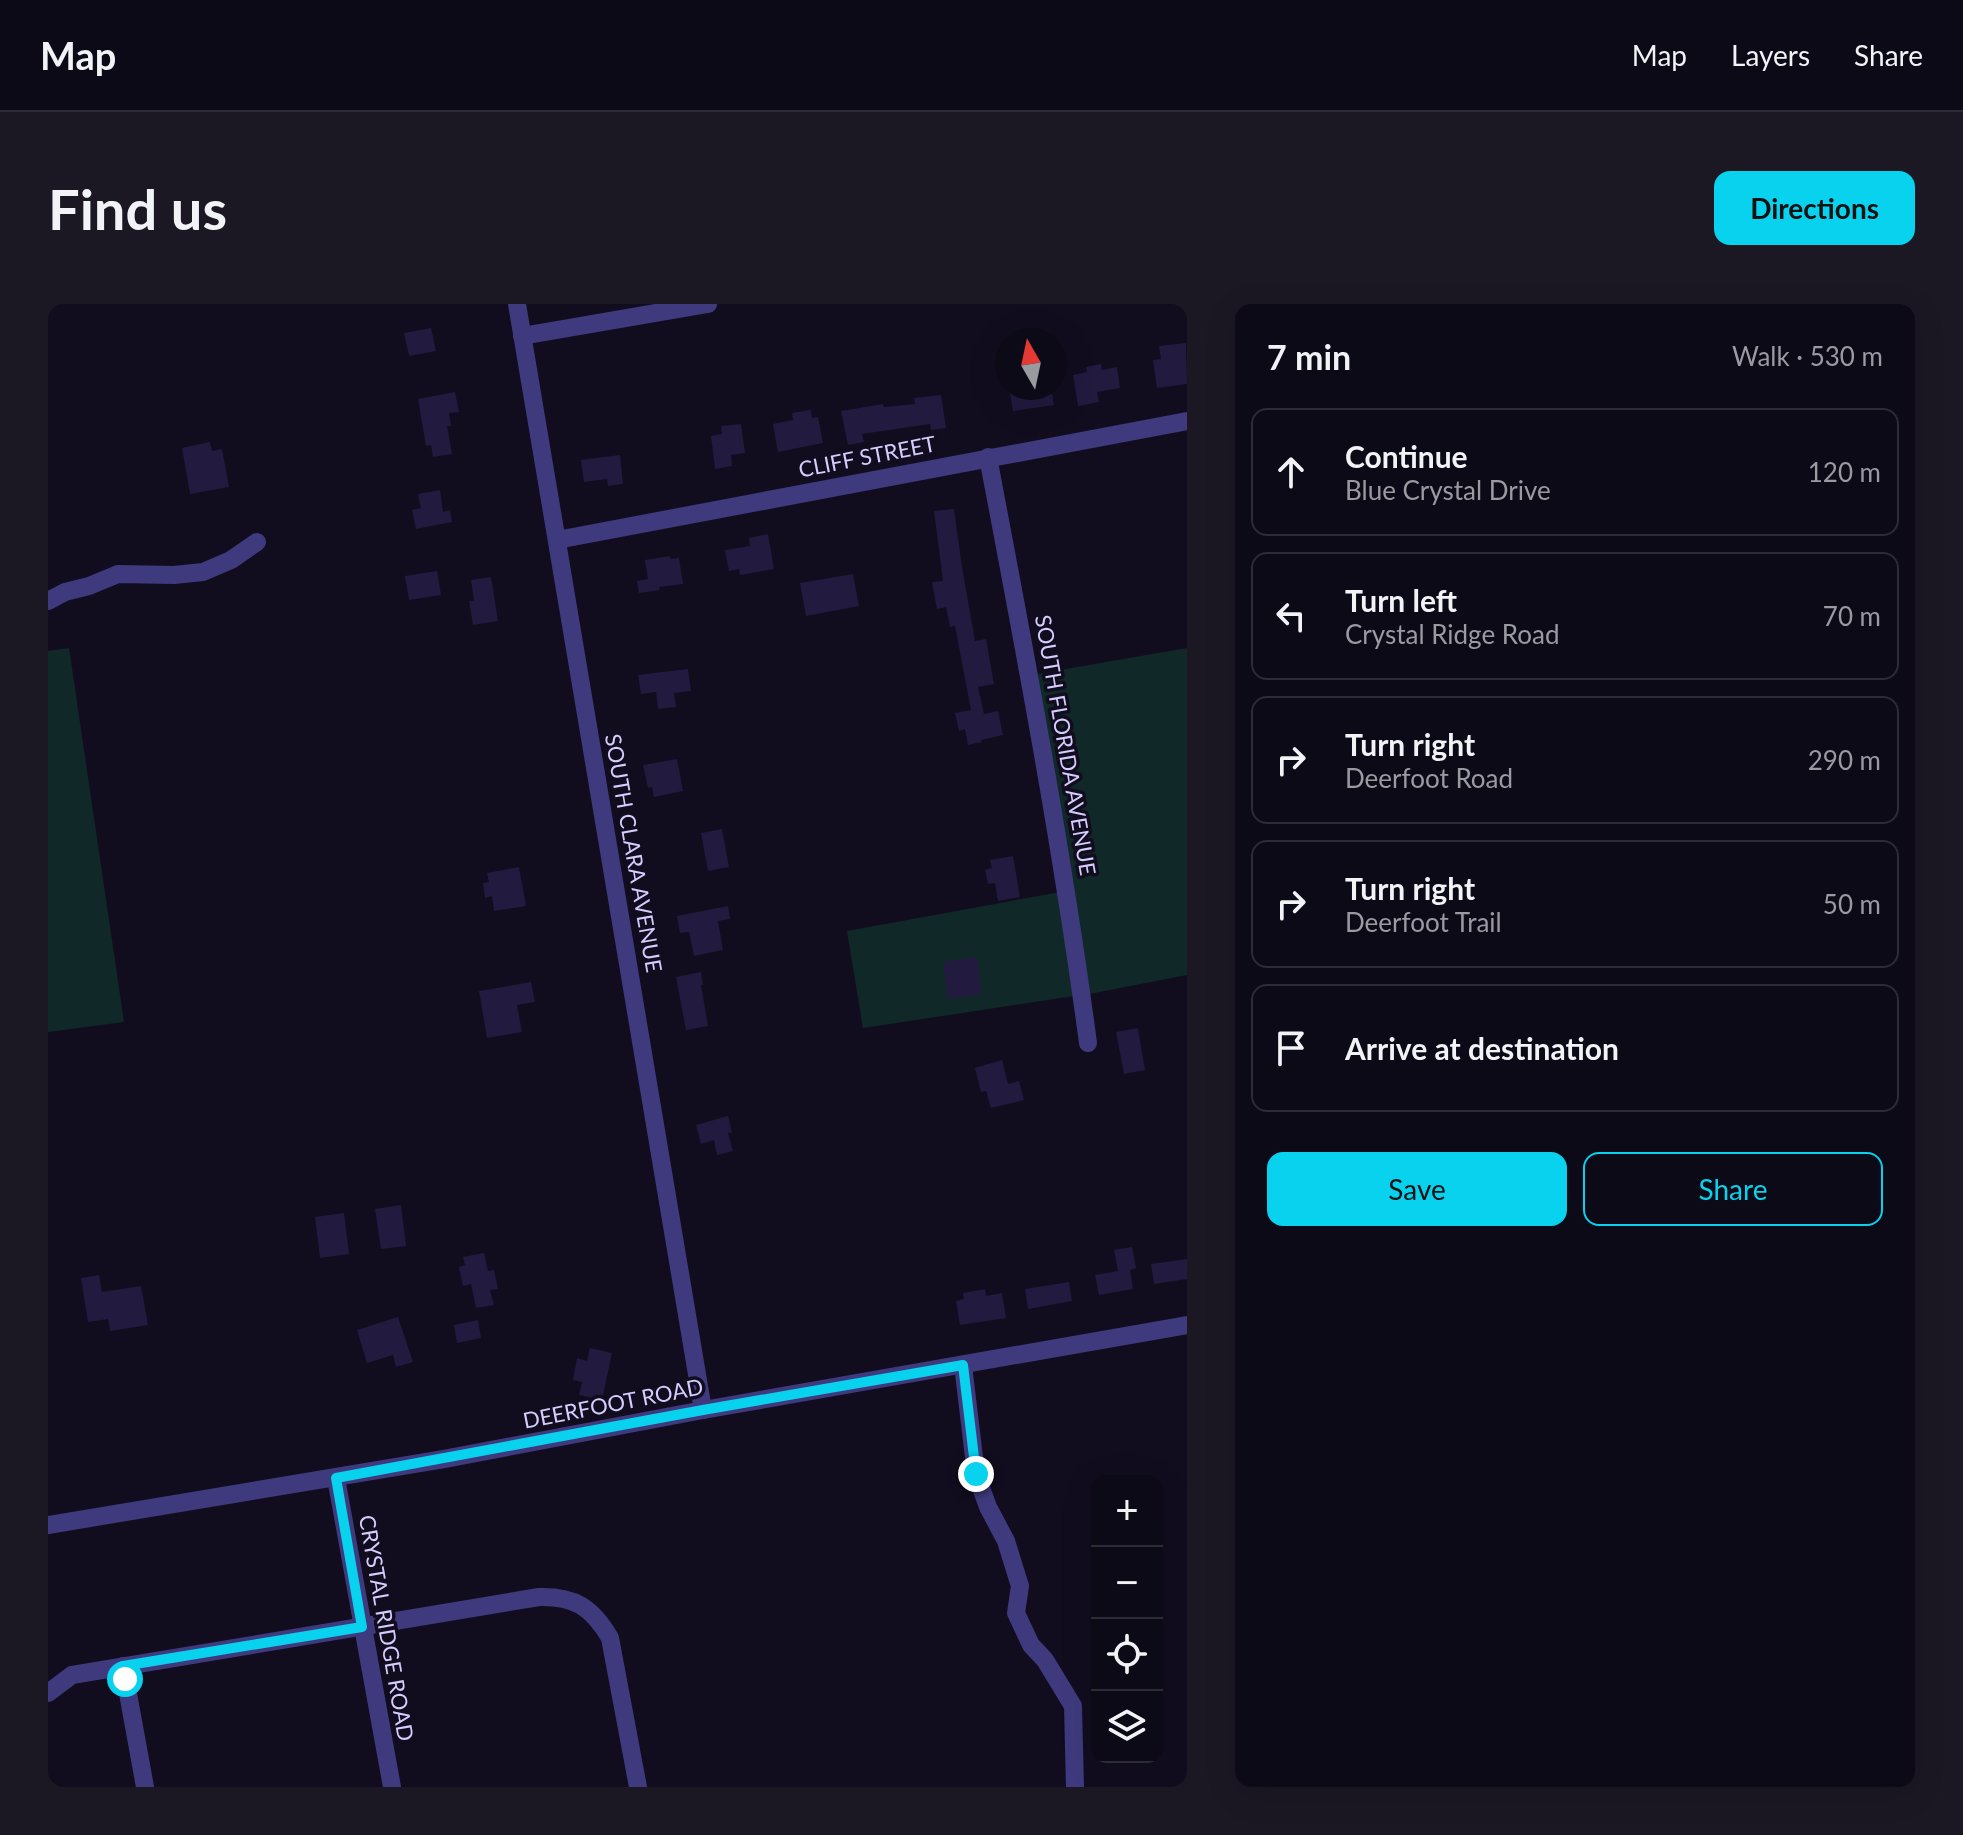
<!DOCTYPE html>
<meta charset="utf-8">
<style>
body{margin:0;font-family:Lato,sans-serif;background:#1b1824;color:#f1f3f6}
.controls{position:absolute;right:24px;bottom:24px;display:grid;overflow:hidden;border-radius:16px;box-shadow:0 8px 32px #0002}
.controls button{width:72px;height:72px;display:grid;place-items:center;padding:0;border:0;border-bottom:2px solid #2d2b36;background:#0d0a17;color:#f1f3f6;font:40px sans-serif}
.compass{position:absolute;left:947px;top:24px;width:72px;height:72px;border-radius:50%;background:#0d0a17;box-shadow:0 8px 32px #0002;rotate:351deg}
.stop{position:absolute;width:24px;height:24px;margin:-18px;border:6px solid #08d2ee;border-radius:50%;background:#fff}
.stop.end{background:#08d2ee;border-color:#fff;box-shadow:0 2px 8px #0008}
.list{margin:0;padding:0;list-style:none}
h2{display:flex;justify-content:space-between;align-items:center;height:104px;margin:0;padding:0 32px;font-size:34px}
h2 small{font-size:26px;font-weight:400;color:#9a9aa1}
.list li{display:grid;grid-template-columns:52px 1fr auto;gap:24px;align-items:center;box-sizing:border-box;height:128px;margin:0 16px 16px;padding:0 16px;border:2px solid #2d2b36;border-radius:16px}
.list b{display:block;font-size:30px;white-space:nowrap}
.list p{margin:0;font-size:26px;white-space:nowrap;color:#9a9aa1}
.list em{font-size:26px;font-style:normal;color:#9a9aa1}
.actions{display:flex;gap:16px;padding:24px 32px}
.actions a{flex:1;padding:18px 0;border:2px solid #08d2ee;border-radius:16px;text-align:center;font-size:28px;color:#08d2ee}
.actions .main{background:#08d2ee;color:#111}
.icon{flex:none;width:44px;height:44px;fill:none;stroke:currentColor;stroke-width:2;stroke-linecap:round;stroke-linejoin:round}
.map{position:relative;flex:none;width:1139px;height:1483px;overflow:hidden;border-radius:16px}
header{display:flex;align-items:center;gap:48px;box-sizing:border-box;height:112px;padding:0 40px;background:#0d0a17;border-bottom:2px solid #2d2b36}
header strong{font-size:38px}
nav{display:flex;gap:44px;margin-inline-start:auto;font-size:28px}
.intro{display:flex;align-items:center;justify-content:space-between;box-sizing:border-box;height:192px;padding:0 48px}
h1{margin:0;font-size:56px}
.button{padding:20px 36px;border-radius:16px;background:#08d2ee;color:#111;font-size:28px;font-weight:700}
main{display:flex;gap:48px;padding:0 48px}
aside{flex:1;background:#0d0a17;border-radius:16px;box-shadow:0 8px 32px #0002}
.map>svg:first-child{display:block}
</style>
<header>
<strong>Map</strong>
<nav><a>Map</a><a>Layers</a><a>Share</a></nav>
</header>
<div class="intro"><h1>Find us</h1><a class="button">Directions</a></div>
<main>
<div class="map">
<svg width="1139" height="1483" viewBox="0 0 1139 1483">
<rect width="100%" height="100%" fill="#110d1f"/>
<g fill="#102928">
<polygon points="21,344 76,718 0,728 0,347"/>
<polygon points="1139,344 1139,671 1041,690 1027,588 989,370"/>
<polygon points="1012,588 1026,692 815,724 799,627"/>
</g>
<g fill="#221a3f">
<polygon points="383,24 388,47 361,52 356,29"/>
<polygon points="1138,39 1139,80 1109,84 1105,56 1113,55 1111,42"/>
<polygon points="1053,60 1054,66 1069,63 1072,84 1049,88 1051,98 1030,102 1025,71 1039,68 1038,63"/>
<polygon points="961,84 1003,84 1006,101 965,107"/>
<polygon points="407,88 411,108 401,109 403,122 399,122 404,150 385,153 383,141 378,142 370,95"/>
<polygon points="893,91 898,124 883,126 882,120 814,130 816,138 800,141 793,107 835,100 836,103 867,100 866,94"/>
<polygon points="763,106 764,114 770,113 775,139 730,148 725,120 745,116 744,109"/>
<polygon points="693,120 697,149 683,151 684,162 667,165 663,132 674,130 673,122"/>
<polygon points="162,138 164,147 174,145 181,183 142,190 134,144"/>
<polygon points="572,151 575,180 560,182 559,175 536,178 533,156"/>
<polygon points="392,186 395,208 402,206 404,218 368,225 364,206 373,204 370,190"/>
<polygon points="906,205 914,263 927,337 938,335 946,380 930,383 936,410 950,407 955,431 933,436 934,438 920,441 917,425 911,427 907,409 923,406 907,322 902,323 898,303 889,305 884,278 895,277 886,207"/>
<polygon points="720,230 726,265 692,271 691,265 681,267 677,246 702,242 701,234"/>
<polygon points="622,252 622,255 631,254 635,280 611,283 612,286 591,289 589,277 600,275 597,256"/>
<polygon points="389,267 393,291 361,296 357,272"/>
<polygon points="805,270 811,302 758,312 752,279"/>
<polygon points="443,273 450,317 425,321 421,297 426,297 423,276"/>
<polygon points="640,365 643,387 626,389 628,403 610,405 608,388 593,390 590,371"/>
<polygon points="629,455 635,487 606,493 604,483 600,484 595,461"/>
<polygon points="674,525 681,563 660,567 653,529"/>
<polygon points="965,552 972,593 950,597 947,579 940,580 937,566 944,564 942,556"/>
<polygon points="471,563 478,602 446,607 444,592 437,594 435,579 441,578 439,569"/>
<polygon points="680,602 682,615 670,617 675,646 646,652 641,628 632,629 629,612"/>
<polygon points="929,653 934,690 900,695 895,658"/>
<polygon points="653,668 655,681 653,681 660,722 638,726 628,673"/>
<polygon points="483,678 487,698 469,701 474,728 439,734 431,687"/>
<polygon points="1090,724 1097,766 1076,770 1068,728"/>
<polygon points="954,756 960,780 971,777 976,796 943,804 938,787 933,788 927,764"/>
<polygon points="680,812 684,828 680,829 685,847 669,851 666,836 653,840 648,821"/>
<polygon points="353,901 358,942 333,945 327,905"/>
<polygon points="296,909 301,950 272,954 267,913"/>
<polygon points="1084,943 1088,964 1082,966 1085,985 1051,991 1047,971 1070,967 1066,946"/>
<polygon points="436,949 440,967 446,966 450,985 442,986 446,1001 428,1004 423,980 415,982 411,963 417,961 415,953"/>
<polygon points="1139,955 1139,975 1106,980 1103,960"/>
<polygon points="51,971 54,988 93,982 100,1021 62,1027 60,1015 40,1018 33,974"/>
<polygon points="1021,978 1024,997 980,1005 977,985"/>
<polygon points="937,985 938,992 954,989 958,1014 912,1021 908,997 916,995 915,989"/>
<polygon points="350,1013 365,1058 348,1063 345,1051 319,1059 309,1026"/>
<polygon points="430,1016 433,1034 409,1039 406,1021"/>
<polygon points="542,1044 564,1049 554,1096 531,1091 534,1078 525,1076 529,1054 539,1057"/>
</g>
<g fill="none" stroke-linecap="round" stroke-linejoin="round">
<g stroke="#3e3a7d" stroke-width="18">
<polyline points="469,0 655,1106"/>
<polyline points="474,32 660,0"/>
<path d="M940,153C977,348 1014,543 1040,739"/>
<polyline points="509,236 1139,117"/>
<polyline points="0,297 17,288 41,282 70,270 126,271 155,268 183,256 209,238"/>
<polyline points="915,1061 928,1170 940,1203 958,1237 972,1282 968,1309 983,1341 997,1356 1025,1402 1027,1483"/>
<polyline points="288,1174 344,1483"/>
<polyline points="0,1221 396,1155 655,1106 1139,1021"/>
<polyline points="75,1362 97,1483"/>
<path d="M0,1389L24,1371L491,1293C526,1292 544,1303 562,1334L590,1483"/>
</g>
</g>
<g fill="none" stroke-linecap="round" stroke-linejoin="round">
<polyline stroke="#08d2ee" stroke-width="10" points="77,1375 75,1362 314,1323 288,1174 655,1106 915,1061 928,1170"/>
</g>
<g text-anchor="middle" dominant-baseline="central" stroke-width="7" stroke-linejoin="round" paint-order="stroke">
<g font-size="22" fill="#d4cdfd" stroke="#110d1f">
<text transform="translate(819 152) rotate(-11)">CLIFF STREET</text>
<text transform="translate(1018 441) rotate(80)">SOUTH FLORIDA AVENUE</text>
<text transform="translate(586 549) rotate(80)">SOUTH CLARA AVENUE</text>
<text transform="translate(565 1099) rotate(-11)">DEERFOOT ROAD</text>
<text transform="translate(339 1324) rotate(80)">CRYSTAL RIDGE ROAD</text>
</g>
</g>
</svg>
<div class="controls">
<button>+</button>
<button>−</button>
<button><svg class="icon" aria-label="locate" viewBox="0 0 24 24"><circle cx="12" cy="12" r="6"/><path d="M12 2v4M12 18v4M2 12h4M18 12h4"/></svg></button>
<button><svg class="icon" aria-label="layers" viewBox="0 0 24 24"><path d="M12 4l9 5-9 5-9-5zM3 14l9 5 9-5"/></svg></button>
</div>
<svg class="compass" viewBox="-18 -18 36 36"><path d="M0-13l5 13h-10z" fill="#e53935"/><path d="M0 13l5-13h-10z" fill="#9a9aa1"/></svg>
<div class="stop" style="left:77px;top:1375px"></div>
<div class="stop end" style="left:928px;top:1170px"></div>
</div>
<aside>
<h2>7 min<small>Walk · 530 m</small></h2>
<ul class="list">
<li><svg class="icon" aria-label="ahead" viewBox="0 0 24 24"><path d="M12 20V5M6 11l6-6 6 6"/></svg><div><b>Continue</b><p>Blue Crystal Drive</p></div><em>120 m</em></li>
<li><svg class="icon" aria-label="left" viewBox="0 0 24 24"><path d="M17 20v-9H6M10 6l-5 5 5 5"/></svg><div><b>Turn left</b><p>Crystal Ridge Road</p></div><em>70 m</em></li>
<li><svg class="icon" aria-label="right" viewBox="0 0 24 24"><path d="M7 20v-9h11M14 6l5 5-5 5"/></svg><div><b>Turn right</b><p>Deerfoot Road</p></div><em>290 m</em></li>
<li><svg class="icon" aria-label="right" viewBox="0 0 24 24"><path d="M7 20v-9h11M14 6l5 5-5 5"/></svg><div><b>Turn right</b><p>Deerfoot Trail</p></div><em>50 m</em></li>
<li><svg class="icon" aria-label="arrive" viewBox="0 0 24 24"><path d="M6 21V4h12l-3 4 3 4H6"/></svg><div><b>Arrive at destination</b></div></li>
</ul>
<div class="actions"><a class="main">Save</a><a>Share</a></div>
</aside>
</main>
